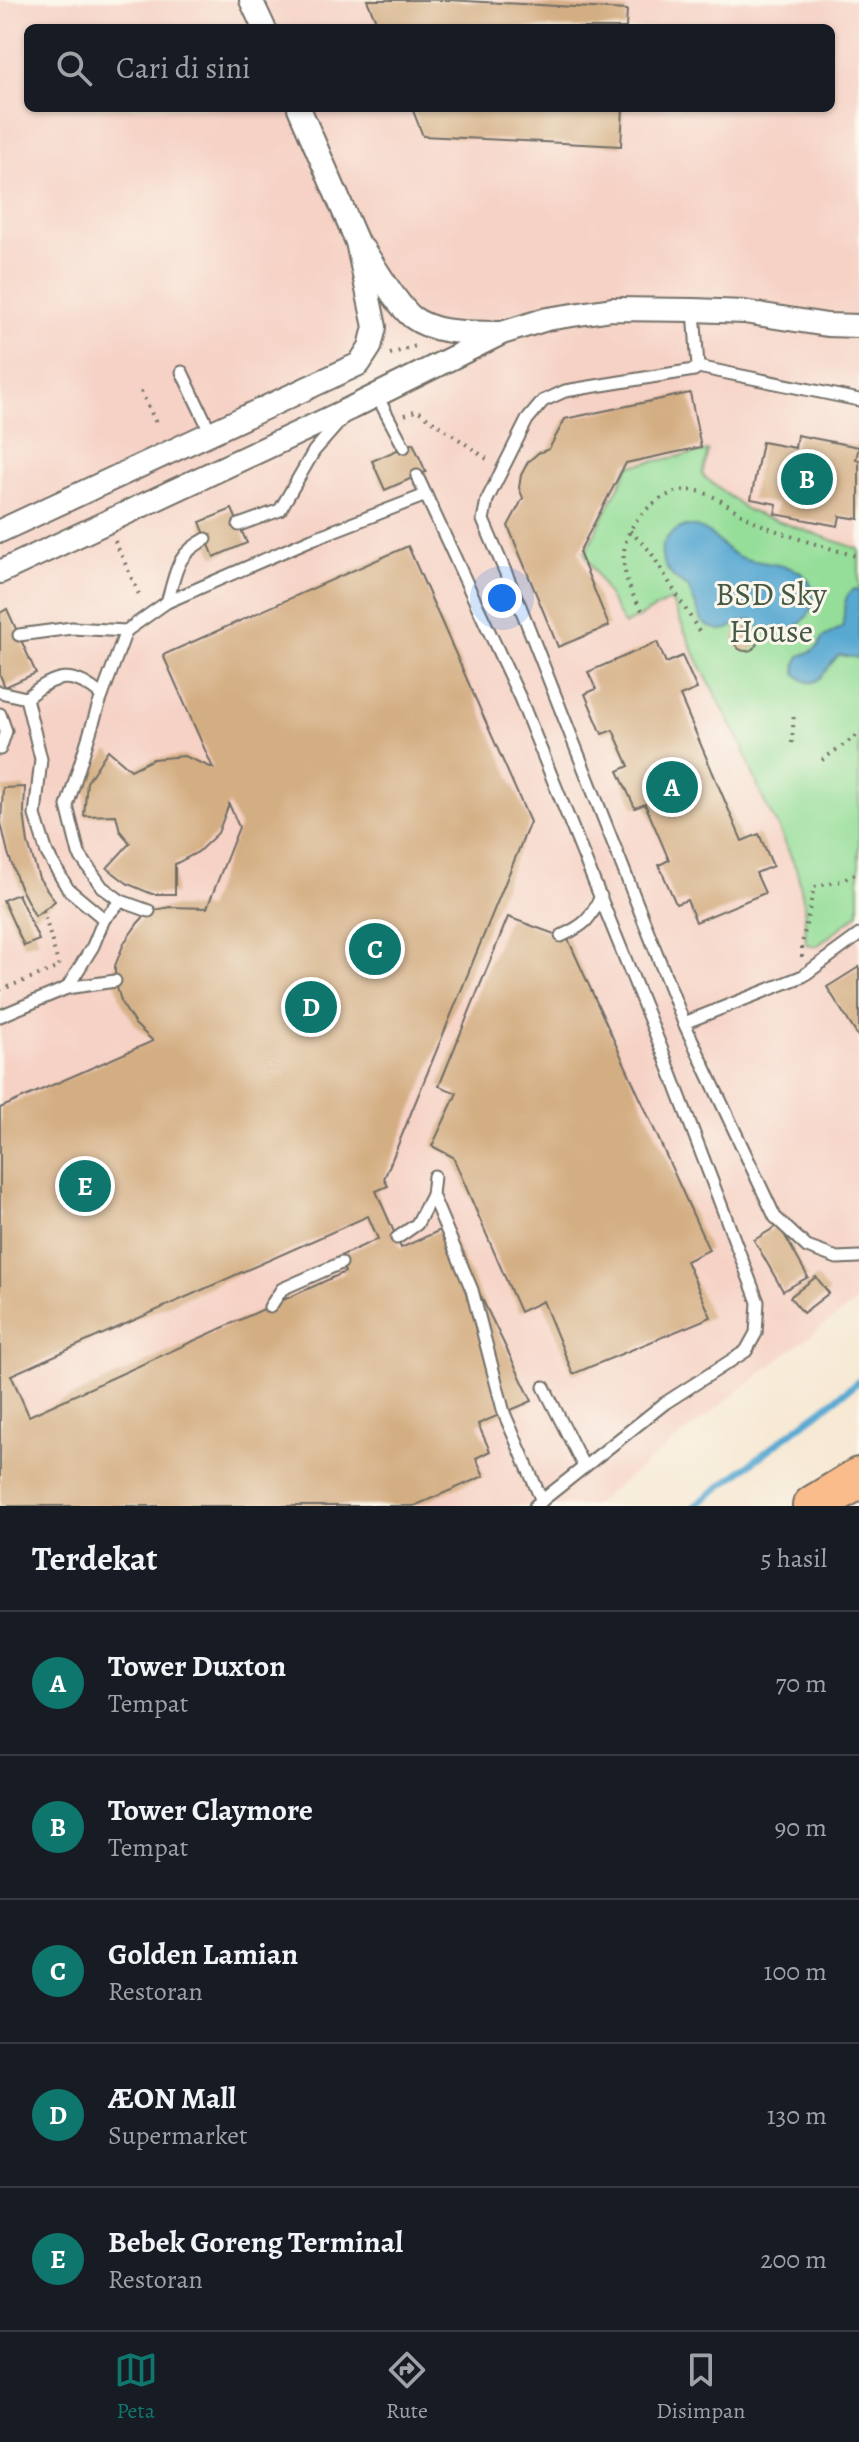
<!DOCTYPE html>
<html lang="id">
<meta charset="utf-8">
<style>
body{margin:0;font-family:Alegreya,serif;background:#20242c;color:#f1f3f6}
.you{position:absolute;left:502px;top:598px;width:28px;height:28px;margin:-20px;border:6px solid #fff;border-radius:50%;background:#1a73e8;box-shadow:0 0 0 12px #1a73e833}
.badge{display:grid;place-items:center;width:52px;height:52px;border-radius:50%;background:#0f766e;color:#fff;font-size:26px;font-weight:700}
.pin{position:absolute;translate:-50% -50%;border:4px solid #fff;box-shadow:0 2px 8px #0006}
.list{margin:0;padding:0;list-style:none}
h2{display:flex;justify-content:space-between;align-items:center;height:104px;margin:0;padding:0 32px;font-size:34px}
h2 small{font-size:26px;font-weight:400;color:#9ea1a6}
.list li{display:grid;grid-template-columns:52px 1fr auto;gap:24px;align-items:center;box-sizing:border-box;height:144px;padding:0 32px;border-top:2px solid #363941}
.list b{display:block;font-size:30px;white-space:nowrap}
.list p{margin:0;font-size:26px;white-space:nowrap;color:#9ea1a6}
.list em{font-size:26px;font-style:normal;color:#9ea1a6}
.icon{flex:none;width:44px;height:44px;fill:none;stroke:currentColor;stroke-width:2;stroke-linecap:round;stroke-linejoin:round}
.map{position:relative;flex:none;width:859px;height:1506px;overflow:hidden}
.search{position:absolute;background:#171b24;box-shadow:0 2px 6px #0004;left:24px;right:24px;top:24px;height:88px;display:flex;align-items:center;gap:20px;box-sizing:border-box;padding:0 28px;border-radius:12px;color:#9ea1a6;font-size:30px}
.sheet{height:824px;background:#171b24}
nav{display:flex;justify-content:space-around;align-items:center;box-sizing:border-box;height:112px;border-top:2px solid #363941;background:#171b24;font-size:22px;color:#9ea1a6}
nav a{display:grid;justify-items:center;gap:4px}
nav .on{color:#0f766e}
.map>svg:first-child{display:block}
</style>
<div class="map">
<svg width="859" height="1506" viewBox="0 0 859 1506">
<rect width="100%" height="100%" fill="#fbf7ec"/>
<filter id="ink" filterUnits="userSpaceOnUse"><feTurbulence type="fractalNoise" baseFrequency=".0125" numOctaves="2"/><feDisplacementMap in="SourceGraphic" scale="16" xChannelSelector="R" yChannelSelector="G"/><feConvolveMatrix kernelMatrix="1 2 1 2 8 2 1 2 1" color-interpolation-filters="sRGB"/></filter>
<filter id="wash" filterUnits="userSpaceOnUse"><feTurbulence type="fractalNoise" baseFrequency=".006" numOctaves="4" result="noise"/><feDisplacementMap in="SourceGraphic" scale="32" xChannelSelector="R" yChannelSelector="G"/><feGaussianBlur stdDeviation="1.8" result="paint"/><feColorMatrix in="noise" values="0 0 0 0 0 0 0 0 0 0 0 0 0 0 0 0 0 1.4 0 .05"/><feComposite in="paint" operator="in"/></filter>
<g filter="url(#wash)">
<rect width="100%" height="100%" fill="#f7e9d4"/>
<path fill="#f6d1c5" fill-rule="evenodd" d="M0,0H859V1300L796,1346L592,1506H0ZM28,28H831V108H28Z"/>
<polygon fill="#95de99" stroke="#608462" stroke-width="2" points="708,451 702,475 748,511 859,549 859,913 817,946 806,944 804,903 797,871 779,829 762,797 742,745 697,659 671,600 624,625 585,553 629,466"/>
<g fill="#58a9d2" stroke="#426a7e" stroke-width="2">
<path d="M686,526C711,526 715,543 734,554C758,569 808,556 813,593C816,610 805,621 793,629L795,637C777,644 765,631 751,620C727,623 731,639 703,623L688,587C658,572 649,538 686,526Z"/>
<path d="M854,589L859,590V658L839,655C825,667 817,698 796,673V664L800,656L812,651L819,646L822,638L842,627C846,613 841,597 854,589Z"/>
</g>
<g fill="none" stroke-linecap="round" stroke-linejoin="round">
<polyline stroke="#58a9d2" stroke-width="7" points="695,1506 859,1381"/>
</g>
<g id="blocks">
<g fill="#d4ae83" fill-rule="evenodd">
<polygon points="367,0 448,0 627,10 626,28 379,28"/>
<polygon points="412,108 623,108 621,146 423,136"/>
<polygon points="690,393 701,447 626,463 579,552 609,626 558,647 508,526 523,498 519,488 521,475 528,462 538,453 549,449 565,419"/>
<polygon points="797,435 859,447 856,459 859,460 859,519 840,516 838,526 775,514 777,504 751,499 762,442 795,448"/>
<polygon points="413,443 426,472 385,490 372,461"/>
<polygon points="232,509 247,543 214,557 200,522"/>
<path d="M408,546L530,822L384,1179L388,1186L376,1191L401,1248L447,1227L532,1401L478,1424L490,1451L476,1458L484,1476L414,1506H0V1108L153,1041L135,1024L122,1004L115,981V966L124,943L138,923L149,911L170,907L207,908L239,827L229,804L218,833L198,852L175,864V894H152L128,884L107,868L130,843L120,831L116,815L84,816L87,782L108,750L131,770L153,759L184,756L213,768L163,655ZM368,1216L378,1239L338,1257L345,1272L29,1416L11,1375Z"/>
<polygon points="7,609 36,673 5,687 0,675 0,613"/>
<circle cx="746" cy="639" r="12"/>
<polygon points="657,642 666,663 682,656 697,689 680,696 742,841 759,834 773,866 756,873 765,893 696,922 687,900 676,904 659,865 669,860 645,804 635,808 618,771 629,766 613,730 602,734 585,694 596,689 588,672"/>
<polygon points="25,787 24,813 28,843 39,878 55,901 35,916 19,885 8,853 1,823 3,788"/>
<polygon points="18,894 39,940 24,946 3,900"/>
<polygon points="508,917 568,939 709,1250 686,1261 711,1317 573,1374 543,1301 520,1312 453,1157 432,1146 457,1093 439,1086"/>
<polygon points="859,967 859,1038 827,987"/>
<polygon points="779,1225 808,1277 783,1291 754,1240"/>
<polygon points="816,1277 829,1293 803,1313 790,1297"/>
</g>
</g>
</g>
<g filter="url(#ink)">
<use href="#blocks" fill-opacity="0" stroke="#726e66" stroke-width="2"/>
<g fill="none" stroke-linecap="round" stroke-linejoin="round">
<g stroke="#726e66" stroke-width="15">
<g id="service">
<polyline points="694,310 698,367"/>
<polyline points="182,372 211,433"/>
<polyline points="377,396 404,447"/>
<polyline points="859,400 698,367 694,370 565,391 543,401 527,420 487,500 483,520 520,606 684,1023 803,976 859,935"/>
<polyline points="417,476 520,698 664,1055 758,1302 756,1333 746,1351 665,1403 535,1506"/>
<polyline points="239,525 280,510 314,451 343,418"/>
<path d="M167,602C177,571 175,555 206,539"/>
<polyline points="126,631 98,707 67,806 79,854 102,887 121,901 149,911"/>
<polyline points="19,635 72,628 126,631 167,602 312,539 426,495"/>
<polyline points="0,692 26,698"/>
<polyline points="26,698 41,759 35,815 47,853 68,889 104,919 93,946 67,988"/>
<path d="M26,698C55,674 73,670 102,696"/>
<polyline points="0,714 6,731 0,749"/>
<polyline points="104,919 121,901"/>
<path d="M561,936C585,925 590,920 601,896"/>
<polyline points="0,1016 67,988 115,981"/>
<polyline points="684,1023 775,1217 807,1247 837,1258 859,1257"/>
<polyline points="434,1176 432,1195 472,1290 504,1413 542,1501"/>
<polyline points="397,1238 417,1224 432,1195"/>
<polyline points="270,1307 282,1289 341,1263"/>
<polyline points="544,1387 584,1467"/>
</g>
</g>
<g stroke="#726e66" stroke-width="26">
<g id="minor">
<polyline points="251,0 264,28"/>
<path d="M363,249C376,268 396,304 412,317C436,335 471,332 499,333"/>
<polyline points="0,531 359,364 370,347 375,327 357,242 299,108"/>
<polyline points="0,572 351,408 502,333 547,319 612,309 694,310 744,312 827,325 859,326"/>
</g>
</g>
<g stroke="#726e66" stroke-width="44">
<polyline id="motorway" points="813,1506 859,1478"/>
</g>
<g stroke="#726e66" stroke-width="4" stroke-dasharray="2 6" stroke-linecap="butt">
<polyline points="390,354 416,346"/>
<polyline points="141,391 156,423"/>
<polyline points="405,415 417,410 487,459"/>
<polyline points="630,531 650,551 699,631"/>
<polyline points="115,541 141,599"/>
<path d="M642,610C626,587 616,556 631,529C638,516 648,507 660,499C702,474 724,508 760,524C791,538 827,547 859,557"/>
<polyline points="792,743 794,713"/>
<polyline points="822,760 859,734"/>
<polyline points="43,910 59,967"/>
<polyline points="802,957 802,944 814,887 841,881 859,872"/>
<polyline points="0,990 59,967"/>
</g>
<use href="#service" stroke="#fff" stroke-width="11"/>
<use href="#minor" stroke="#fff" stroke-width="22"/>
<use href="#motorway" stroke="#fabc8b" stroke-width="40"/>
</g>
</g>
<g text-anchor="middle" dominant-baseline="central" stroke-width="6" stroke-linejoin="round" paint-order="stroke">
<g font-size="32" fill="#465846" stroke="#fbf7ec">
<text x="771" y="594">BSD Sky<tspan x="771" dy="37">House</tspan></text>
</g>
</g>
</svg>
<div class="you"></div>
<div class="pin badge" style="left:672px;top:787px">A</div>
<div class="pin badge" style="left:807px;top:479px">B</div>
<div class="pin badge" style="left:375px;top:949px">C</div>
<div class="pin badge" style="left:311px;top:1007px">D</div>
<div class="pin badge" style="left:85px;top:1186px">E</div>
<div class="search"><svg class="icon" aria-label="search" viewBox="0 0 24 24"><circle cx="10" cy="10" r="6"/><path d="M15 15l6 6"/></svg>Cari di sini</div>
</div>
<section class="sheet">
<h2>Terdekat<small>5 hasil</small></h2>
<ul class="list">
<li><span class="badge">A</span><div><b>Tower Duxton</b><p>Tempat</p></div><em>70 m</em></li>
<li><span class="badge">B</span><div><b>Tower Claymore</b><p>Tempat</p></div><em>90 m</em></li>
<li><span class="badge">C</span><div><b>Golden Lamian</b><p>Restoran</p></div><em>100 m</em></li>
<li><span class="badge">D</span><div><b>ÆON Mall</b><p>Supermarket</p></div><em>130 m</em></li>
<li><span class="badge">E</span><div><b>Bebek Goreng Terminal</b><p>Restoran</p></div><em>200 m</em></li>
</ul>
</section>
<nav>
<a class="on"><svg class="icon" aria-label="map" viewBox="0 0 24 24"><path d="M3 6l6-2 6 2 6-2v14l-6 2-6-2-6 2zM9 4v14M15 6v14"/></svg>Peta</a>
<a><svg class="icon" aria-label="directions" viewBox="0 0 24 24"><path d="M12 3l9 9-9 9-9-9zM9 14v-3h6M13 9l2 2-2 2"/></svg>Rute</a>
<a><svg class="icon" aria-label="saved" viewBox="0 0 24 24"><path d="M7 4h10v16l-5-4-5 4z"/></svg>Disimpan</a>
</nav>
